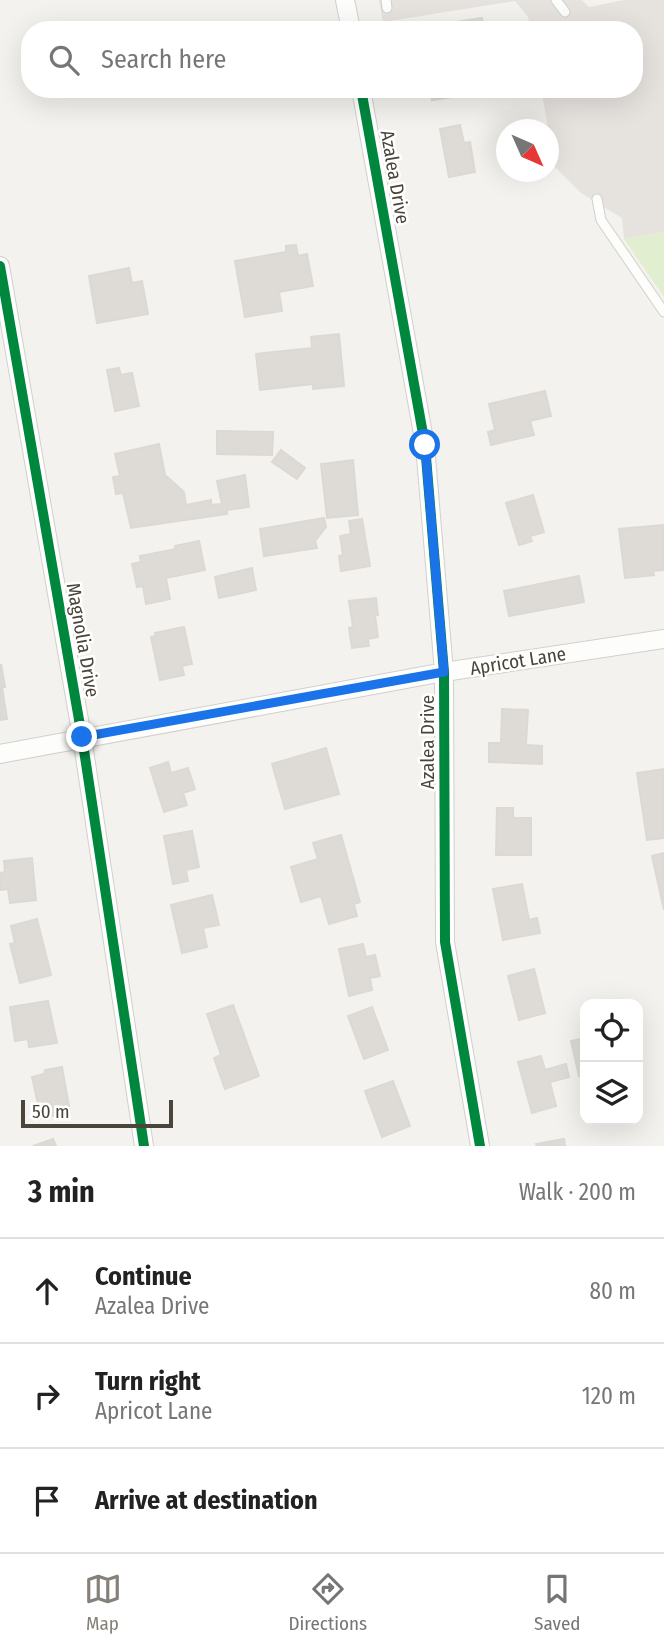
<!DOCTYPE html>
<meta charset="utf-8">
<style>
body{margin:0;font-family:"Fira Sans Condensed",sans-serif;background:#f6f6f6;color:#222}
.controls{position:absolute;right:21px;bottom:21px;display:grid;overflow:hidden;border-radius:14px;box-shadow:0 7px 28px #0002}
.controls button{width:63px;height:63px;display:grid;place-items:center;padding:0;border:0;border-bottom:2px solid #e0e0e0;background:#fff;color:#222;font:35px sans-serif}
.compass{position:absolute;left:496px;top:119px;width:63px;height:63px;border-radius:50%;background:#fff;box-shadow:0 7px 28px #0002;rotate:135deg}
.scale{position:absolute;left:21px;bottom:18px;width:152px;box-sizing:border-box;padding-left:7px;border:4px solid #4b4439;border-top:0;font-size:19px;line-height:24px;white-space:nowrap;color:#4b4439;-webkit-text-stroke:5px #fff;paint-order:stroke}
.stop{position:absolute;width:21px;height:21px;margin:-16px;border:5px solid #1a73e8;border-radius:50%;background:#fff}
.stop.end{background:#1a73e8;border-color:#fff;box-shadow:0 2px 7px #0008}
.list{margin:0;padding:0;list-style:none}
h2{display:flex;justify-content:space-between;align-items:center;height:91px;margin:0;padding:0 28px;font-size:30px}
h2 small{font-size:23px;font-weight:400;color:#767676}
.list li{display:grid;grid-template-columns:46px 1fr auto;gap:21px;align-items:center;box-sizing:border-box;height:105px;padding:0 28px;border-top:2px solid #e0e0e0}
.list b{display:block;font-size:26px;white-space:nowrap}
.list p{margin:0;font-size:23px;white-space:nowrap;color:#767676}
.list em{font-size:23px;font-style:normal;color:#767676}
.icon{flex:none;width:38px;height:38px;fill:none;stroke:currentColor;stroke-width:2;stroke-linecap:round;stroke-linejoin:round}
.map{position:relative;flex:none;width:664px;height:1146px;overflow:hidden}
.search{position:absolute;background:#fff;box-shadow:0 7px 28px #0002;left:21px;right:21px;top:21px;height:77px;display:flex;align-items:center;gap:18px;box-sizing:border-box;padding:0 24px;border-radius:28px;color:#767676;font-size:26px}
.sheet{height:406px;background:#fff}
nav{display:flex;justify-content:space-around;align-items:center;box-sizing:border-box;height:98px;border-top:2px solid #e0e0e0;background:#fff;font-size:19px;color:#767676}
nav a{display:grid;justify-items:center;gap:4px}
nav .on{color:#868178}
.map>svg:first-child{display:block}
</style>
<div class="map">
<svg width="664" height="1146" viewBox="0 0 664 1146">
<rect width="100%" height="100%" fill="#f4f2ee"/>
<polygon fill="#e1eecf" points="664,232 664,297 624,239"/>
<polygon fill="#e6e3df" points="379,0 582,0 589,7 624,0 664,0 664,232 624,239 622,218 581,193 555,167 541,89 634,89 634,30 531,30 528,17 515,1 383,22"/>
<g fill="#dedbd6" stroke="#dcd9d4" stroke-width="2">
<polygon points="482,18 484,30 424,30 423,27"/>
<polygon points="430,89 492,89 492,91 432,100"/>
<polygon points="460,125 464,143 470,142 475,172 449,177 440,129"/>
<polygon points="296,245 298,256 307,254 313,286 279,292 282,311 245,317 235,261 286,252 286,246"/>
<polygon points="129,268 132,283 142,281 148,314 97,323 89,276"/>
<polygon points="339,334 344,386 313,389 313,384 260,390 256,354 312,348 311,337"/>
<polygon points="119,368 121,375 132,373 139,406 115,411 107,370"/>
<polygon points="545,391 551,416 530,421 534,435 491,445 488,432 495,430 489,404"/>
<polygon points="217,431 273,432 272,455 217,454"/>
<polygon points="159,444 165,475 184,492 186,505 211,500 211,505 222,504 217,481 245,475 249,507 227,510 227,514 131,528 123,493 116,494 113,477 120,476 115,454"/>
<polygon points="281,450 305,468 297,479 272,462"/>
<polygon points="353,460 358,515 327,518 321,464"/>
<polygon points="533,495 544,532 530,536 532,541 519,545 506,503"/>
<polygon points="324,518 326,527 315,541 317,548 264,556 260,529"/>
<polygon points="362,519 370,566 341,571 339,556 343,555 340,536 351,534 349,521"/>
<polygon points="664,525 664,570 653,571 654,575 625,578 619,529"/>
<polygon points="199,541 205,570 166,578 170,599 146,604 143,586 137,587 132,564 141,562 140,556 176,549 175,546"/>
<polygon points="252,568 256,590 219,598 215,577"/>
<polygon points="579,576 584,602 509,616 504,591"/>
<polygon points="376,598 378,615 375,615 378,637 368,639 369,646 352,648 349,628 353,627 349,601"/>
<polygon points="184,627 192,664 182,666 184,675 160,680 151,637 156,636 155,633"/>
<polygon points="1,664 5,687 2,687 7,719 0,720"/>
<polygon points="502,709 528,710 526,745 542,746 542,764 489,762 489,743 501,743"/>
<polygon points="326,748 339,794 285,809 272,764"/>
<polygon points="168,762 171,773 188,768 195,789 183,793 187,805 164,812 150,768"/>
<polygon points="664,769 664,838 647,840 637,773"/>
<polygon points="497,808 513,808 513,818 531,818 531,855 496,855"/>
<polygon points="192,831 199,867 186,870 188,881 173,884 164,836"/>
<polygon points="341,835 360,902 354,904 357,916 329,924 321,896 301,902 291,867 318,859 313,843"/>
<polygon points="664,853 664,910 652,856"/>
<polygon points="32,858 36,900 10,903 8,889 0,890 0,873 5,872 4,861"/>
<polygon points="522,884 529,920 537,918 540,933 503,940 493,889"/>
<polygon points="212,895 219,925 203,928 207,947 182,953 171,905"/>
<polygon points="37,919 51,975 20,983 10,944 15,943 11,926"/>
<polygon points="363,944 366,957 375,955 380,976 370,978 372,990 349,996 339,949"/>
<polygon points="534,969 545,1013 519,1020 508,976"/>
<polygon points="48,1001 57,1043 29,1047 28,1039 15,1041 10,1007"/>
<polygon points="233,1005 259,1076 225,1089 214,1058 221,1055 207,1014"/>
<polygon points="372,1007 388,1050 364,1059 348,1016"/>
<polygon points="585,1038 585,1075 579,1076 571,1041"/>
<polygon points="541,1056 545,1070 566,1064 569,1077 550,1082 556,1106 532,1113 518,1062"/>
<polygon points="62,1067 70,1112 41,1118 32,1077 44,1074 45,1070"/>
<polygon points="393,1081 410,1126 382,1137 365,1091"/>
<polygon points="53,1139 56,1146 33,1146"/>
<polygon points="564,1139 565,1146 537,1146 536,1144"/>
</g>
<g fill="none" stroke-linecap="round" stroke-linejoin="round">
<g stroke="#d2d0cb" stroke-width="11">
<g id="lane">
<polyline points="386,0 387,8"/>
<polyline points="556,0 565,12"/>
<polyline points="597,199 601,220 664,312"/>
</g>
</g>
<g stroke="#d2d0cb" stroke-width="20">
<g id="street">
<polyline points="345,0 351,30"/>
<polyline points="361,89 425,445 444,672 445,942 480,1146"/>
<polyline points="0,266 82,737 144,1146"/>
<polyline points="0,754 444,672 664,639"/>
</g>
</g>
<use href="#lane" stroke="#fdfdfc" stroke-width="9"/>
<use href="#street" stroke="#fdfdfc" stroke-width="18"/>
<g stroke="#fff" stroke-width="15">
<g id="cycleway">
<polyline points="361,89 425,445 444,672 445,942 480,1146"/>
<polyline points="0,266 82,737 144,1146"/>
</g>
</g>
<use href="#cycleway" stroke="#00873e" stroke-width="10"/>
</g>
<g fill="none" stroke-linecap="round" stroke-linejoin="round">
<polyline stroke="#1a73e8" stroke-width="9" points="82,737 444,672 425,445"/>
</g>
<g text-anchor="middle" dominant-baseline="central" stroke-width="5" stroke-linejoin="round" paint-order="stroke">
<g font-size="19" fill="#4b4439" stroke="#fff">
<text transform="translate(395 177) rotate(80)">Azalea Drive</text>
<text transform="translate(83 640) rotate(80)">Magnolia Drive</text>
<text transform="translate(518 661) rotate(-9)">Apricot Lane</text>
<text transform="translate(427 742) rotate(-90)">Azalea Drive</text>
</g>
</g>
</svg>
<div class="controls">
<button><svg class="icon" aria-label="locate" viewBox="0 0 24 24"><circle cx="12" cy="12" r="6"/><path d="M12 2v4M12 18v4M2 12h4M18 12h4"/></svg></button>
<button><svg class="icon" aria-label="layers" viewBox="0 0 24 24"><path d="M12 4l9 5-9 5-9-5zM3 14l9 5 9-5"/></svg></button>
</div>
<svg class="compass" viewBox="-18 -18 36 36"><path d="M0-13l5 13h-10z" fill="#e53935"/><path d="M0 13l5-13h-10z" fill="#767676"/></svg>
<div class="scale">50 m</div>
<div class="stop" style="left:425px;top:445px"></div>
<div class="stop end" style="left:82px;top:737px"></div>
<div class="search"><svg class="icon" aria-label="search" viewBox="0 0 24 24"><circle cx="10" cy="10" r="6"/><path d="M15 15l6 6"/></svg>Search here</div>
</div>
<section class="sheet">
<h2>3 min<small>Walk · 200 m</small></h2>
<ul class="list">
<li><svg class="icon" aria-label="ahead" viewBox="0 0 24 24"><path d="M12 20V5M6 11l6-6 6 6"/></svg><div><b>Continue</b><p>Azalea Drive</p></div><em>80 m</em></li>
<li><svg class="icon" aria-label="right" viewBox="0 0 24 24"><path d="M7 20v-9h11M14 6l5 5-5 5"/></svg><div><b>Turn right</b><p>Apricot Lane</p></div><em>120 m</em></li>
<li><svg class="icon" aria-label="arrive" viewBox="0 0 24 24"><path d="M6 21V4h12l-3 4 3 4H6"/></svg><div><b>Arrive at destination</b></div></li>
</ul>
</section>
<nav>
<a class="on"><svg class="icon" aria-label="map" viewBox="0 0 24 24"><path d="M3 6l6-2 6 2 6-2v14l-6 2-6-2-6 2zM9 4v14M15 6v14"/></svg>Map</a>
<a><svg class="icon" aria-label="directions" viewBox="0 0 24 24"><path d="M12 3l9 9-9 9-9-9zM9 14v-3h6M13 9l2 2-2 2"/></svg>Directions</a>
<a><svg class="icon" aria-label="saved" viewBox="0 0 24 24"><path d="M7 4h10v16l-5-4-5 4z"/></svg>Saved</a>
</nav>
